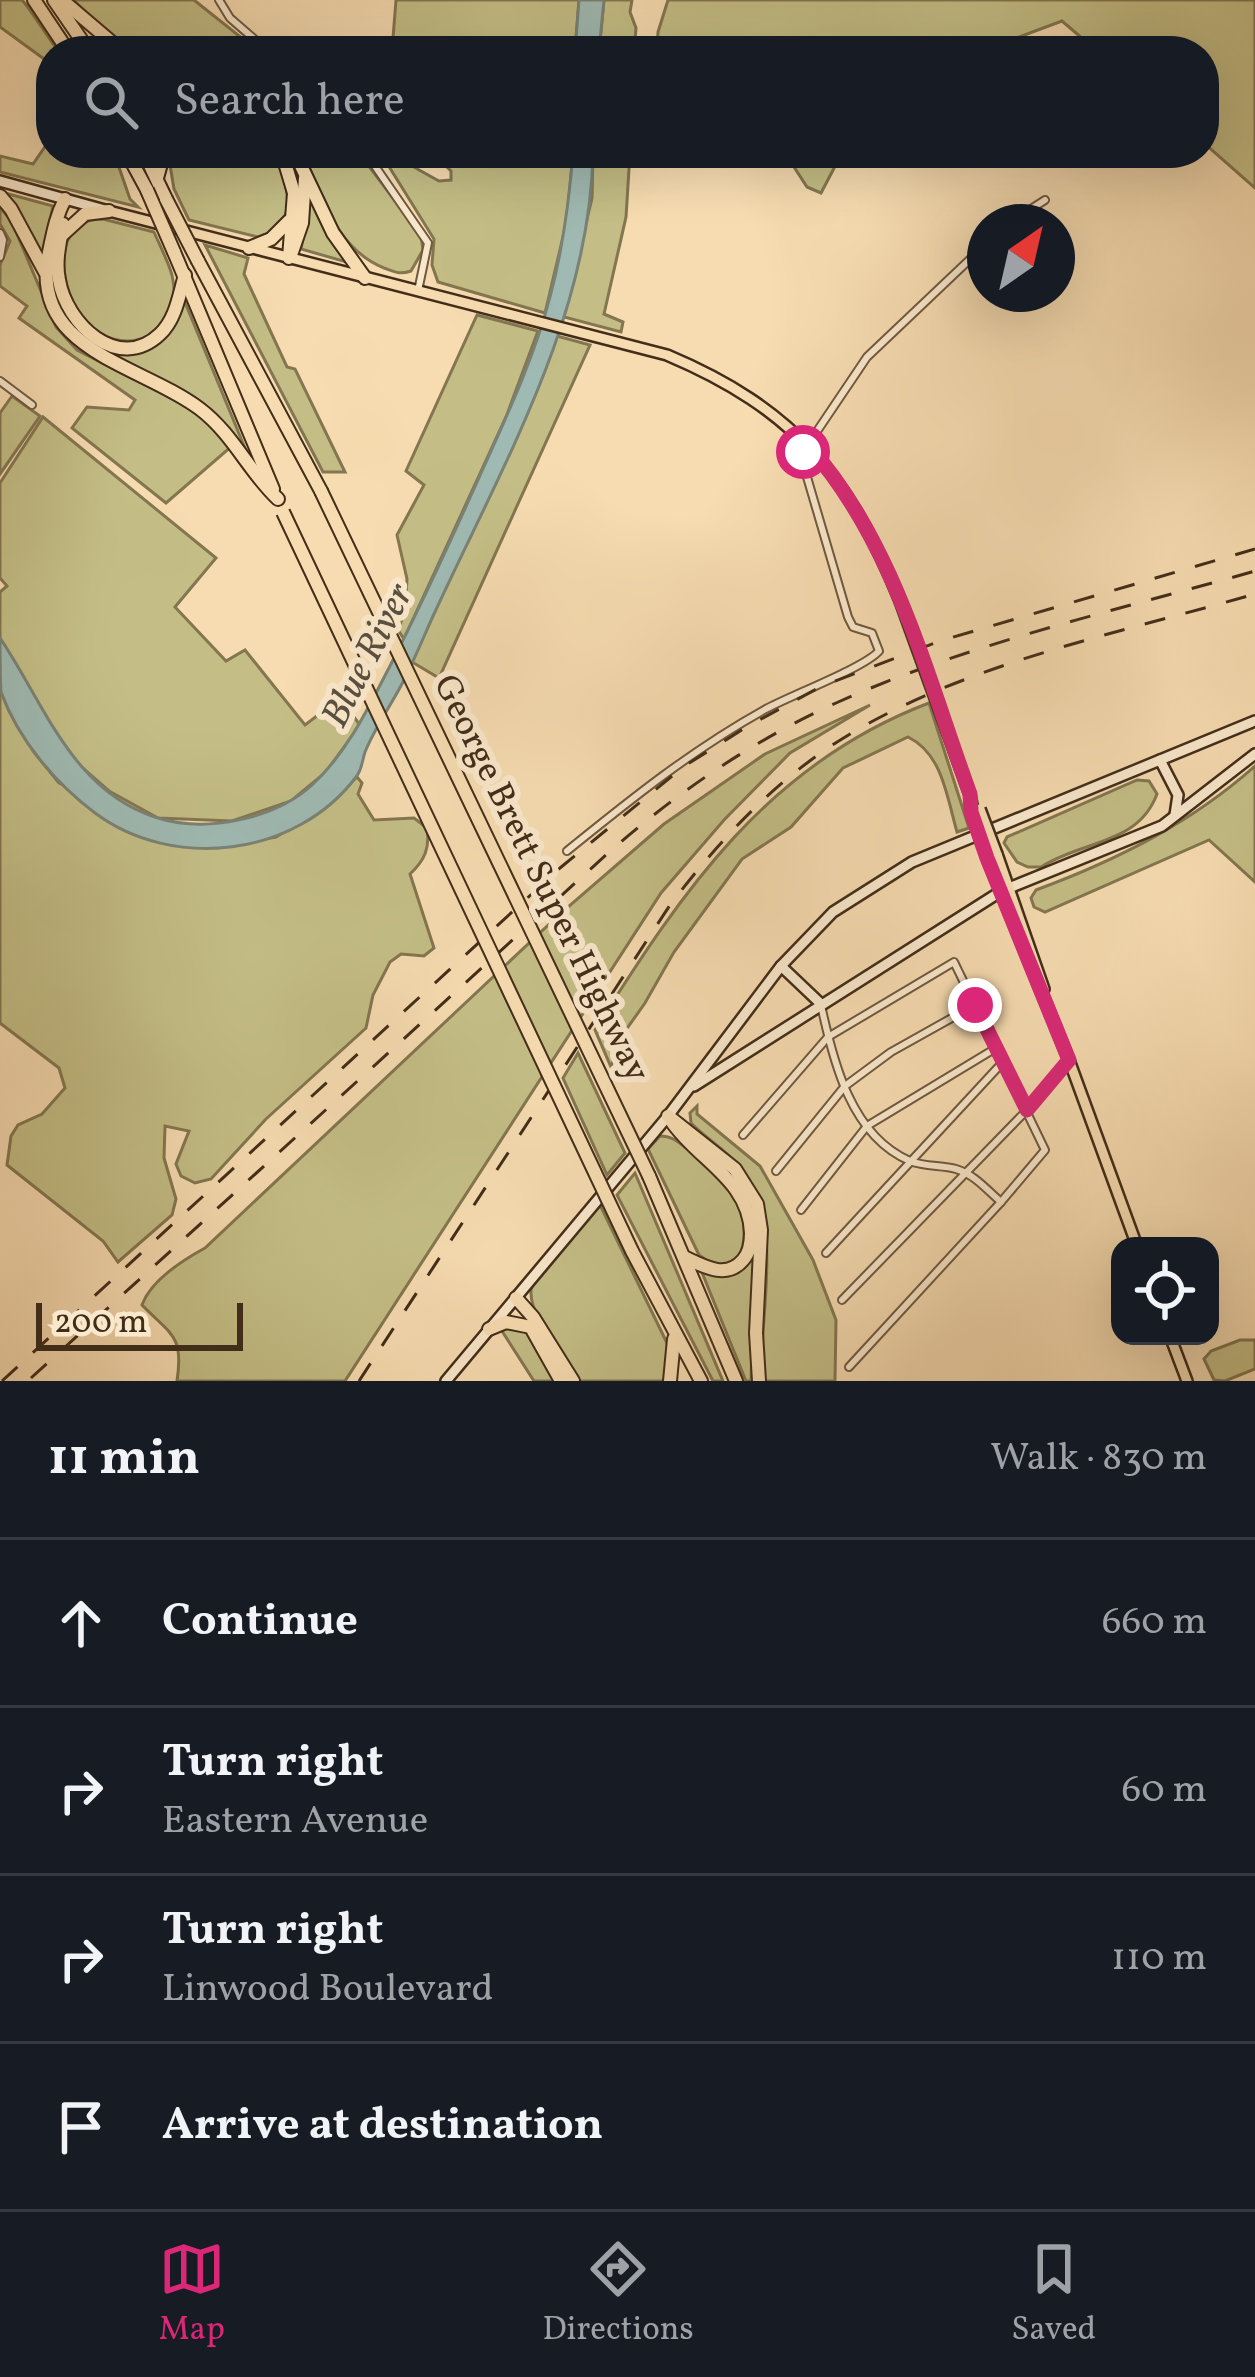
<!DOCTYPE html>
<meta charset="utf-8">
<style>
body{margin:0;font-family:Vollkorn,serif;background:#242831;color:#f1f3f6}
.controls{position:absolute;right:36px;bottom:36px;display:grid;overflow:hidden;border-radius:24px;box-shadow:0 12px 48px #0002}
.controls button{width:108px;height:108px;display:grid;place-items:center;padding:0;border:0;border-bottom:3px solid #363941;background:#171b24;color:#f1f3f6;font:60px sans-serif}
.compass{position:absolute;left:967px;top:204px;width:108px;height:108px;border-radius:50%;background:#171b24;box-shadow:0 12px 48px #0002;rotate:34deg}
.scale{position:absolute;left:36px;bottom:30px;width:207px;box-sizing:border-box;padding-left:12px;border:6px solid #422d19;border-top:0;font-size:33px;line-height:42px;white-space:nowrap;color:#422d19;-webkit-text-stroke:9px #fae8cc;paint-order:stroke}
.stop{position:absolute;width:36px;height:36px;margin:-27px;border:9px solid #db2777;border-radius:50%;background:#fff}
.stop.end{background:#db2777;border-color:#fff;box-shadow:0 3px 12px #0008}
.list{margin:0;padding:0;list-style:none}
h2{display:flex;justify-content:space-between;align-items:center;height:156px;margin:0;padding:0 48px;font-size:51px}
h2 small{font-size:39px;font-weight:400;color:#9ea1a6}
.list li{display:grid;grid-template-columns:78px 1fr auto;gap:36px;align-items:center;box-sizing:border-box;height:168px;padding:0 48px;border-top:3px solid #363941}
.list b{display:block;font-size:45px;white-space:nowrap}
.list p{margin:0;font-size:39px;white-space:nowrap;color:#9ea1a6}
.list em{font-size:39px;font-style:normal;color:#9ea1a6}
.icon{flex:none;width:66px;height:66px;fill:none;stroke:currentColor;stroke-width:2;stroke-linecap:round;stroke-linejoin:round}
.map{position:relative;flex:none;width:1255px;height:1381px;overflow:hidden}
.search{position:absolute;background:#171b24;box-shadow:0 12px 48px #0002;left:36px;right:36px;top:36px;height:132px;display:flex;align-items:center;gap:30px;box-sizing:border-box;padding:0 42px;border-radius:48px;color:#9ea1a6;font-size:45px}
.sheet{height:828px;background:#171b24}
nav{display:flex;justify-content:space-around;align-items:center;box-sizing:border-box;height:168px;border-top:3px solid #363941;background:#171b24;font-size:33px;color:#9ea1a6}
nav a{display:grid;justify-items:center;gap:6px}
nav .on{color:#db2777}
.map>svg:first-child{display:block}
</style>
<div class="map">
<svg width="1255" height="1381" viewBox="0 0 1255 1381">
<rect width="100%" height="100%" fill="#f7dcb1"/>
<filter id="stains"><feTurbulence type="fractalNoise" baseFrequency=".00167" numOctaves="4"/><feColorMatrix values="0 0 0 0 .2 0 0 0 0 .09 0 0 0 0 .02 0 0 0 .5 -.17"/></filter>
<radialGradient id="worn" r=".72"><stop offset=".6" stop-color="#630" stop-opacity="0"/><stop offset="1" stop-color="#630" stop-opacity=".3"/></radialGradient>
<g fill="#c4be86" stroke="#837650" stroke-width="3">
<polygon points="0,0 22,0 27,6 58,51 51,51 51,64 0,27"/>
<polygon points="73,0 194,0 258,51 133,51 117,42"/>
<polygon points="396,0 579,0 575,51 392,51"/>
<polygon points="604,0 632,0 630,12 636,28 634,51 599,51"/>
<polygon points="668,0 1255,0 1255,188 1204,143 1204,51 1097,51 1062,21 981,51 657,51 658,32"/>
<polygon points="51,138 51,153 114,153 130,199 138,207 0,172 0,156 33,164"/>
<path d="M168,153H275C288,185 301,225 258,237L189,220L174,189Z"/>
<path d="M303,153H359L421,235L423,250L411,271C400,275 395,272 384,268C335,248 323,197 303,153Z"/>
<polygon points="433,153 573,153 567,220 545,313 438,282 432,265 434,239 388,165 403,161 439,181 451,180 451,171"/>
<polygon points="593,153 630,153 626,217 604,314 623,322 621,332 564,317 592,198"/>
<polygon points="785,153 842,153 821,193 807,187"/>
<polygon points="5,193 53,206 41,260"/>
<polygon points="311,197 350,263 301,249"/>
<polygon points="0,207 12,222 56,327 77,350 192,409 232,446 166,503 72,428 87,407 129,410 135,400 19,318 27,306 0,286 0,265 10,241 0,224"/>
<path d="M103,219L154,232C160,246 168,261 172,275C189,348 99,367 71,298C64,281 61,259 67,242C74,225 85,219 103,219Z"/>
<polygon points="205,245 248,258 244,274 287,367 295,369 345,472 323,472"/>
<polygon points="184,300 247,453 230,432 97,348 121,352 174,326"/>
<polygon points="477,315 538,331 506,417 404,639 398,630 405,611 407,579 397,535 424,485 406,471"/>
<polygon points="557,336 590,345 439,678 412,662"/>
<polygon points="12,396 40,416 0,474 0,413"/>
<polygon points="43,417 216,558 175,607 226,661 245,650 305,725 330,706 345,705 360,725 326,772 291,801 232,821 158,818 109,791 78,764 56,737 0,638 0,592 7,586 0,578 0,483"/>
<path d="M0,689L33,751L59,783L216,848L276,837L328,804L357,777L362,783L358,794L374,820L414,818L427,828C430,848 425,860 410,874L434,948L424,956L401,954L390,962L373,995L366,1028L266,1119L211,1179L195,1183L181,1176L176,1164L189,1131L165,1126L164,1158L176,1199L172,1215L118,1262L103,1241L7,1165L11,1136L18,1125L42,1114L65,1088L59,1068L0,1023Z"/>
<path d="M929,703L969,828L957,832C947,798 943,754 908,737L843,768L791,827L742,859L674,952L645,1003L621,1037L611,1067L595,1030C683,890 768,764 929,703Z"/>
<path d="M870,705L790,753L724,820L661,893L345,1381H177C184,1335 171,1335 142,1305C151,1280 183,1260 205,1248L561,913L664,824L765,754Z"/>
<path d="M1255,766V882L1209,840L1045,912L1034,907L1031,898L1036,890C1117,860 1191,823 1255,766Z"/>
<path d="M1137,780L1149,781L1157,794C1138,845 1083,840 1041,867H1028L1017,862L1004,843L1007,837Z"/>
<polygon points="578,1053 625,1153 607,1175 563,1078"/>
<path d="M697,1106V1114L760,1166L813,1260L836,1320L835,1381H762C758,1318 784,1229 746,1175C732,1154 709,1141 691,1123L690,1113Z"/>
<path d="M660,1136C674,1136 681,1144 692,1153C708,1167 728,1181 737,1201C753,1234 743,1288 699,1255L648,1149Z"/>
<polygon points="635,1173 723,1381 713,1381 617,1195"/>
<path d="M600,1205L667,1343L670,1356L666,1381H577C564,1359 524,1310 532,1286Z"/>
<polygon points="755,1247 751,1381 746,1381 701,1270 726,1275"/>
<path d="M520,1325C537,1340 543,1362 556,1381H534L500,1328Z"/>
<polygon points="1240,1340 1255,1340 1255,1369 1225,1381 1214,1380 1204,1359 1211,1351"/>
</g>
<g fill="#9fbab3" stroke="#7a8275" stroke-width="3">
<polygon points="579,0 604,0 599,51 575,51"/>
<path d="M573,153H593C590,317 501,468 434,614C424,636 415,658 404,680C392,704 375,727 365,752C362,761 362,770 356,777C296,857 173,871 95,813C55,783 18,739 1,692C0,677 0,654 0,638C45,704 72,792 158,818C206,833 275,819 312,785C348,752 369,706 391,664C420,607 447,549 473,491C501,428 533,363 550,297C563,249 569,202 573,153Z"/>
</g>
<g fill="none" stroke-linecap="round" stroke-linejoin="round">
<g stroke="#6f593f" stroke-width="10">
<g id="minor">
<polyline points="219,0 230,18 268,51"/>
<polyline points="366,153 428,243 418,291"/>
<polyline points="1011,222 1045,200"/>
<polyline points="0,233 3,240 0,257"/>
<polyline points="0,381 32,405"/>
<path d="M567,851C630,800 692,750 764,710C789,696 864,668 879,651L872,633L853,627L848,617L802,460L803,452L867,357L985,245"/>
<path d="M821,1005C833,1061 851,1136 910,1161C925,1167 942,1165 956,1169C974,1174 988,1191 1001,1202"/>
<polyline points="743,1135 828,1037 954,962 1045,1150 1001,1202 849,1367"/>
<polyline points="776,1171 845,1086 891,1052 975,1005"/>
<polyline points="801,1210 867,1126 996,1048"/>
<polyline points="826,1253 1002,1063"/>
<polyline points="842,1300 1027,1110 1069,1060"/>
</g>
</g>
<g stroke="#422d19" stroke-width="14">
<g id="secondary">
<polyline points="0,181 105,210"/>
<polyline points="1160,760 1178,795 1175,815"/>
<polyline points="1009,888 1162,826 1255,754"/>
<polyline points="781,966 821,1004"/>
<polyline points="694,1086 1000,892"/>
<polyline points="446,1381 668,1116 781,966 833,912 912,862 1255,721"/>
</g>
</g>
<g stroke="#422d19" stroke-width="14">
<g id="primary">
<path d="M109,211L667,355C795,409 849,476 900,601"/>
<polyline points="948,734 970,795 977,829"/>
<polyline points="997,854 1044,989"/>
<polyline points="987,858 1069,1060 1137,1246"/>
<polyline points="1170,1336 1187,1381"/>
</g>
</g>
<g stroke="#422d19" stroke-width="16">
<g id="motorway">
<polyline points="34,0 68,51"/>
<polyline points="54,0 89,51"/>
<polyline points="62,0 122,51"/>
<polyline points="127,153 147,190"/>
<polyline points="144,153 166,199"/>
<polyline points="282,153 294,193 289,258"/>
<polyline points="295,153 333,233 365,278"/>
<polyline points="157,178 164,153"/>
<polyline points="0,196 11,209 45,272"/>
<path d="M65,199C56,216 53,233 49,252C28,351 141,364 200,409C233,434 249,472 278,499"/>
<path d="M63,224C60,243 55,261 59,280C66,323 118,374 160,334C176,319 179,295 185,275"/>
<polyline points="62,235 85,214 109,211"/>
<polyline points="249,248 271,239 289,221"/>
<polyline points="174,252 273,489"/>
<polyline points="292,252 302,223 305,178"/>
<polyline points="198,261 321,491"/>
<polyline points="668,1116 735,1169 757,1204 761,1230 756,1333 759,1381"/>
<path d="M672,1122C699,1161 749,1180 751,1233C751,1243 750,1252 743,1260C726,1280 703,1266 684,1257"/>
<polyline points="649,1176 736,1381"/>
<polyline points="632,1251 701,1381"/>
<polyline points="516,1298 533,1317 573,1381"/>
<polyline points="489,1329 506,1322 531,1327"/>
<polyline points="533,1331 561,1381"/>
<polyline points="670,1381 674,1339"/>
</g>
</g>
<use href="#minor" stroke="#fae8cc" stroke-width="6"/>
<use href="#secondary" stroke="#fae8cc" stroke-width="9"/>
<use href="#primary" stroke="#f7dcb1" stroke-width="9"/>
<use href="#motorway" stroke="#f7dcb1" stroke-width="12"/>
<g stroke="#422d19" stroke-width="3" stroke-dasharray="21 21" stroke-linecap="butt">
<path d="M31,1378L607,854C676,793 752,741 836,703C969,643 1115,611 1255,571"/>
<polyline points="2,1381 560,868 683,767 748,726 822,686 940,641 1255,549"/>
<path d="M359,1381L670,905C715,846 764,792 825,750C949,666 1113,635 1255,594"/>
</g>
<g stroke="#422d19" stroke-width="14" stroke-linecap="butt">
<g id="primary-bridge">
<polyline points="900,601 948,734"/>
<polyline points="980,809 997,854"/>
<polyline points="977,829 987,858"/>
</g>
</g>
<g stroke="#422d19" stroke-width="16" stroke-linecap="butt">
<g id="motorway-bridge">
<polyline points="147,190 174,252"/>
<polyline points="166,199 198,261"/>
<polyline points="321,491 649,1176"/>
<polyline points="283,512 632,1251"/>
</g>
</g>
<use href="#primary-bridge" stroke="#f7dcb1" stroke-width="9"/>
<use href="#motorway-bridge" stroke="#f7dcb1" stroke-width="12"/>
</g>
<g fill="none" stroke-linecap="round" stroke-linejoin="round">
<path stroke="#db2777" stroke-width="15" d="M803,452L807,444C894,541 926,674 970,794L971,812L987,858L1069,1060L1027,1110L975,1005"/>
</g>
<g text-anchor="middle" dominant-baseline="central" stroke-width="12" stroke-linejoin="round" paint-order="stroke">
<g font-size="36" fill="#422d19" stroke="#fae8cc">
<text transform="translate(540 879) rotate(64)">George Brett Super Highway</text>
</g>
<g font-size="39" font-style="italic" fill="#595040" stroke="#fae8cc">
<text transform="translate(369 656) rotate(-63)">Blue River</text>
</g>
</g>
<rect width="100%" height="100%" filter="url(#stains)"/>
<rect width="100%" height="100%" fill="url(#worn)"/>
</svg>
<div class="controls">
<button><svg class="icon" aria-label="locate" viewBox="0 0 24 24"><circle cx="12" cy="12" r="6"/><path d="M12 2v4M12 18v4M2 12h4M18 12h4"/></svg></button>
</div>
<svg class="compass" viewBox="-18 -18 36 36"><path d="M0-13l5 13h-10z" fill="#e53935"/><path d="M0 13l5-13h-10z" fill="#9ea1a6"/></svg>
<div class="scale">200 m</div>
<div class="stop" style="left:803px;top:452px"></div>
<div class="stop end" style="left:975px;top:1005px"></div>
<div class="search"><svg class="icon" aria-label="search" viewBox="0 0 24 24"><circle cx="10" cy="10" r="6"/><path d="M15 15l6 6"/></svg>Search here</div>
</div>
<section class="sheet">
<h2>11 min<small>Walk · 830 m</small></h2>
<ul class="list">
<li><svg class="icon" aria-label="ahead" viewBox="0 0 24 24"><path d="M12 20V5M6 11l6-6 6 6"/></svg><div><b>Continue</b></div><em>660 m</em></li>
<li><svg class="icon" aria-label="right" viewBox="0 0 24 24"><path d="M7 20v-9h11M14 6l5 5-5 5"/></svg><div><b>Turn right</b><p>Eastern Avenue</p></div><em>60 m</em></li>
<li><svg class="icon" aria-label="right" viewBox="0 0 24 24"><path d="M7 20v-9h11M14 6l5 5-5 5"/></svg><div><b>Turn right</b><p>Linwood Boulevard</p></div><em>110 m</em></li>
<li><svg class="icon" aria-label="arrive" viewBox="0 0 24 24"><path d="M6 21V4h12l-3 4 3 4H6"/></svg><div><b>Arrive at destination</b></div></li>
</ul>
</section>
<nav>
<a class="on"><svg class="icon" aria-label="map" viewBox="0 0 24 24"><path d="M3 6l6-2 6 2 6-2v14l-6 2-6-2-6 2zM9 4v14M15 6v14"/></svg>Map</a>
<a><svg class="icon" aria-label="directions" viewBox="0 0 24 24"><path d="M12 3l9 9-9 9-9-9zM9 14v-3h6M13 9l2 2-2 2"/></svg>Directions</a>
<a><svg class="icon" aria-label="saved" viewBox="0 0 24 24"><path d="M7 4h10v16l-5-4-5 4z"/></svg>Saved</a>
</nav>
